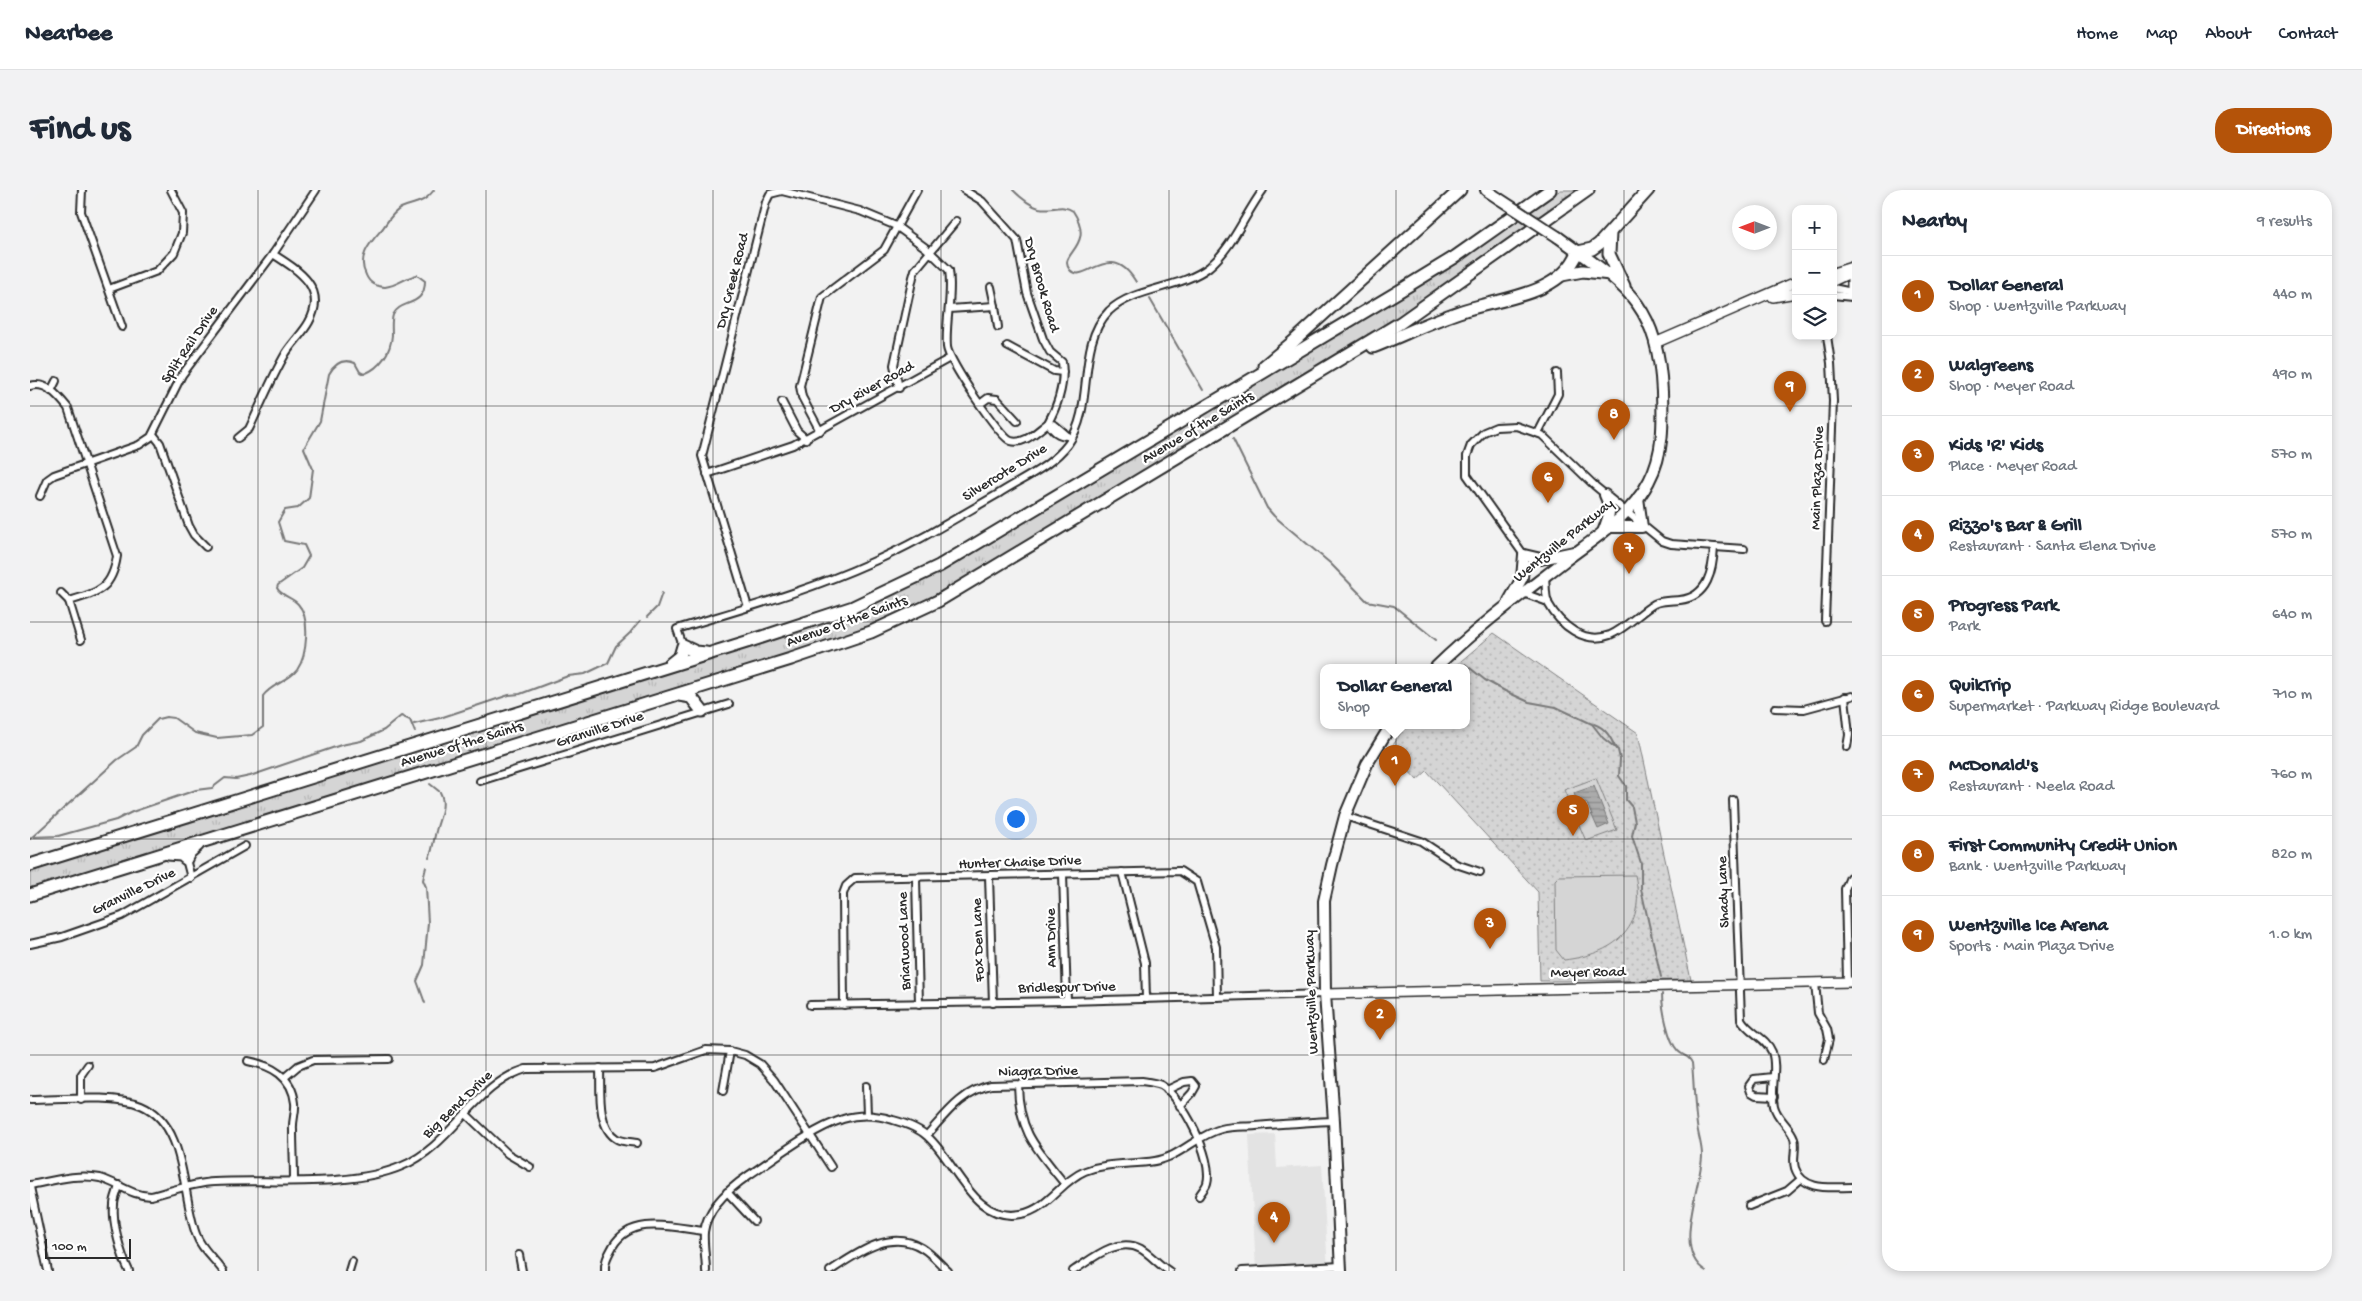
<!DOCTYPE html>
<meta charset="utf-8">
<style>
body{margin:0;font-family:"Gochi Hand",sans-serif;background:#f2f2f3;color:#1f2937}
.controls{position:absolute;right:15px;top:15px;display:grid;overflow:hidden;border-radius:10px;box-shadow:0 2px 8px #0003}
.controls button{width:45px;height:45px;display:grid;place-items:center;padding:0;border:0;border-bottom:1px solid #e0e1e3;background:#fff;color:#1f2937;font:25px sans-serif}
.compass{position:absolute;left:1702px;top:15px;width:45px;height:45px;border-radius:50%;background:#fff;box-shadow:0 2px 8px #0003;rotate:270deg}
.scale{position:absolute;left:15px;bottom:12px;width:86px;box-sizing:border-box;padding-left:5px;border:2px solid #2b2b2b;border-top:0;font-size:14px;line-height:18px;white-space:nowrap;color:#2b2b2b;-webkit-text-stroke:4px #fff;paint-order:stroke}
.you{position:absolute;left:985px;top:628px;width:18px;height:18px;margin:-12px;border:4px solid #fff;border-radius:50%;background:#1a73e8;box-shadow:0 0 0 8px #1a73e833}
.badge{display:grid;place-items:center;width:32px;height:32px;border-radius:50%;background:#b45309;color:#fff;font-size:16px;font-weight:700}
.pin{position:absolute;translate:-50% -41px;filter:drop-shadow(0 1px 2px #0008)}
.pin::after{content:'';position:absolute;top:26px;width:18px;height:15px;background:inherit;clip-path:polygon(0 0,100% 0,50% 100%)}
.popup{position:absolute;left:1290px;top:474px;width:150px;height:65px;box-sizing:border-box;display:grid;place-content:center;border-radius:10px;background:#fff;filter:drop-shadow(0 1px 4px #0005);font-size:16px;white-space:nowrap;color:#747a83}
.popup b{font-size:19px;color:#1f2937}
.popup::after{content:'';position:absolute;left:50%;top:100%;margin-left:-10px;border:10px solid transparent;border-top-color:#fff}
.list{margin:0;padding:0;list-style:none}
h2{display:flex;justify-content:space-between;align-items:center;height:65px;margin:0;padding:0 20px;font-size:21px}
h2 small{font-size:16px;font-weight:400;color:#747a83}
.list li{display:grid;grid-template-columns:32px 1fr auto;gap:15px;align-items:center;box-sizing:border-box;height:80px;padding:0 20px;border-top:1px solid #e0e1e3}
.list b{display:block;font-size:19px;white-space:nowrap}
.list p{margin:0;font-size:16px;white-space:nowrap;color:#747a83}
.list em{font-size:16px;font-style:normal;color:#747a83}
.icon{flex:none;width:28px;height:28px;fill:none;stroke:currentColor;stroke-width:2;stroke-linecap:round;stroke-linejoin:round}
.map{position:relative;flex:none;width:1822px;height:1081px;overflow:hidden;border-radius:20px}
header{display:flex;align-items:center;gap:30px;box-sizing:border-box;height:70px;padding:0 25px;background:#fff;border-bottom:1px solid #e0e1e3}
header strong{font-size:24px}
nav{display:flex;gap:28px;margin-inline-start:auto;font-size:18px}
.intro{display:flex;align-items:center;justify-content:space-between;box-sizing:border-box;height:120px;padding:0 30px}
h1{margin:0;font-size:35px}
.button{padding:12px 22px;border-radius:20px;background:#b45309;color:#fff;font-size:18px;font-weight:700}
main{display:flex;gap:30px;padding:0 30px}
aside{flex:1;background:#fff;border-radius:20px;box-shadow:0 2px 8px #0003}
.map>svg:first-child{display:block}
</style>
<header>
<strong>Nearbee</strong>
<nav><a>Home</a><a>Map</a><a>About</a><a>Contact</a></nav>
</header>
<div class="intro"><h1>Find us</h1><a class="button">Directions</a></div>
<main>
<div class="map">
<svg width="1822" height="1081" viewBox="0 0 1822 1081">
<defs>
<pattern id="grass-tufts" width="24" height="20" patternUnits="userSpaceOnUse" patternTransform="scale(1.25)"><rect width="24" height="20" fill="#d5d5d5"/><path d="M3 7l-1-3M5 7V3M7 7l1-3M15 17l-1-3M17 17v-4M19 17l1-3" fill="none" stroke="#b7b7b7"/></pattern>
<pattern id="park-dots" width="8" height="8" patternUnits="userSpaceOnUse" patternTransform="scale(1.25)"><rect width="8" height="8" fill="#d5d5d5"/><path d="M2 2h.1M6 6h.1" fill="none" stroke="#b7b7b7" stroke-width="1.8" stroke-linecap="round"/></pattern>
<pattern id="water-rules" width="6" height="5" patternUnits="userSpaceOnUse" patternTransform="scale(1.25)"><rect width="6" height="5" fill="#ababab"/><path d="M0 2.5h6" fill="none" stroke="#8b8b8b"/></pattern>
</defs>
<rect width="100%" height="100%" fill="#f2f2f2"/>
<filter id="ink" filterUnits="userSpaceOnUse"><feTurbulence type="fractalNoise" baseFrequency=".02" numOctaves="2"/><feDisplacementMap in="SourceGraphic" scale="10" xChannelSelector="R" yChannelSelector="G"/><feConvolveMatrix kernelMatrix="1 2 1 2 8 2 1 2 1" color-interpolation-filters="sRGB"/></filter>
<g filter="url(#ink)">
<polygon fill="#e3e3e3" points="1245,944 1247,978 1292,975 1298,1081 1226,1081 1219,945"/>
<polygon fill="url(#grass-tufts)" stroke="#808080" points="1531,0 1552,0 1377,122 933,389 873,422 807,448 0,701 0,679 741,450 824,421"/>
<polygon fill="url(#park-dots)" stroke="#808080" points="1464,443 1608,543 1661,790 1510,791 1508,702 1397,581 1387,590 1360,560 1376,535 1436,535 1436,477 1424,477"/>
<g fill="#d5d5d5" stroke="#808080">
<polygon points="1566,588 1587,640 1556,651 1534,600"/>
<path d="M1605,685C1617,740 1583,764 1534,770L1526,760L1525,690L1529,686Z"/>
</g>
<polygon fill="url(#water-rules)" stroke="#787878" points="1564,596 1579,634 1568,639 1556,612 1548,616 1544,603"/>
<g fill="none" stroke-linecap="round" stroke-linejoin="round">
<g stroke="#787878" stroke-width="2">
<path d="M983,0C990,7 999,15 1009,18C1022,21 1032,13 1043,21C1067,57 1026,64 1040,80C1054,96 1080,48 1106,92"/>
<polyline points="1120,109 1173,200"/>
<polyline points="1203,249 1237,318 1244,326 1300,373 1337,411 1364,416 1406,450"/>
<polyline points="617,427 627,417 632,403"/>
<polyline points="1435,474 1455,490 1475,501 1499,512 1526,517 1562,534 1573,548 1588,560 1590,569 1589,586 1596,596 1596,610 1602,617 1605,632 1602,646 1611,673 1611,699 1631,787"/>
<polyline points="384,534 410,528 479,505 490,504 538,486 555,484 578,473 586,456 600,443 610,431"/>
<path d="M1564,534C1576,538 1581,548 1586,559"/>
<polyline points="2,647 28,646 86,630 102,622 166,600 182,598 195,588 206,589 220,586 311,555 331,551 354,540 371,526 380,530 385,542"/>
<path d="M0,649L87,570L106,557L112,545L128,529L136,527L144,528L165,543L187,548L222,545L233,537V506C241,494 258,492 267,480C277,466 281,428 268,414C262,407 251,406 247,398L248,395L272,378L279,366L274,355L254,351L248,332L255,320L268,318L279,308L283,279L274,258L290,231L299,184C305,173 313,168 325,173L330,182L334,184C350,178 361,162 362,145C362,139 361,131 363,125C370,109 395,118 395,91L387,85C376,87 367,96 355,97C347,97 339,93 336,85C326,66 342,51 353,38C358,31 363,22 371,18C387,11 392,15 404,0"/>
<path d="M399,668C404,657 403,652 406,641C409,628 417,615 410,602L400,594"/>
<path d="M1632,804C1632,818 1638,851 1648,861C1654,867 1659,865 1662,873C1664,894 1664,914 1667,935C1668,945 1672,955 1672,965C1672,996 1641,1061 1676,1081"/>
<polyline points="395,813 387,791 394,775 398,733 396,697 393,690 396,677"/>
</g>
<g stroke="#2b2b2b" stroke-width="10">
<g id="street">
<polyline points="52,0 51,22 92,137"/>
<path d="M934,0L952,11L987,50L997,103L1013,149L1020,162L1032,172C1035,193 1028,215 1018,233L1025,235L1040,248"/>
<polyline points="961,97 965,116"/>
<polyline points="1803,98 1822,102"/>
<polyline points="79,99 127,81 144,63 152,43 153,23 141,0"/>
<polyline points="1803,105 1822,107"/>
<polyline points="919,119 965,116 968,137"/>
<polyline points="977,156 1024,181 1033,182"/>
<path d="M0,196C17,191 29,207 38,218L87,366C82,399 69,402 39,411L51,450"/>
<polyline points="869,198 864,175 883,87 885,80 926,31"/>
<polyline points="21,201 26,191"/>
<polyline points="752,212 767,241 776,249"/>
<polyline points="950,214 958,208 967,209 987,231"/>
<polyline points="790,241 772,207 770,196 792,107 854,60 887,0"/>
<polyline points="1508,243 1528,204 1527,183"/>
<polyline points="123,244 130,253 159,336 164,345 176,357"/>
<path d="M208,248L219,239C231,214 242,187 256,163C263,152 273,143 279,132C298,98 268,80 243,64"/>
<polyline points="677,284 763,255 920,168"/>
<polyline points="10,306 17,290 24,285 109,255 121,247 152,185 243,64 286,0"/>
<polyline points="1494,365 1437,285 1437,266 1441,255 1454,242 1466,237 1486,236 1512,245 1565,296 1632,351 1641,354 1714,359"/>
<path d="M1515,386C1516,394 1515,405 1518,413C1530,435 1554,455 1580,445C1596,438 1609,423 1624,414C1632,410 1642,411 1650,410C1678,407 1683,380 1684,357"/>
<polyline points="31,403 39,411"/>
<polyline points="1493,403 1518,412"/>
<path d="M718,417L672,266L736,12L740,4L752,1L830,21L866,36L896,58L919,80C923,105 915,131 917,157C918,170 970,248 981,251C995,255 1008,240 1018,233C1023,241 1028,246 1038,246"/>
<polyline points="1795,431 1803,211 1801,173 1797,146"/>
<path d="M653,456L647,439C712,419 778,401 840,373C885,354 926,328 968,304C991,289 1021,277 1038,254C1066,216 1045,156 1079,121C1104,97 1151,99 1179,77C1203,57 1215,24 1233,0"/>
<polyline points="1815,507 1819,545 1817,557"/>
<polyline points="1745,518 1774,519 1822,506"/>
<polyline points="450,591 699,514"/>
<path d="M1703,610L1711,829C1719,843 1736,847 1742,862C1748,878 1740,899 1744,916C1747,929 1759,935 1764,948C1767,957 1762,969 1765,978C1773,1002 1802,997 1822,997"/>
<polyline points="1315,626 1391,651 1426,674 1450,682"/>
<polyline points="156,669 161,688"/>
<polyline points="1092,682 1115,773 1116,809"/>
<polyline points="1033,684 1037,811"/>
<polyline points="959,686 963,813"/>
<polyline points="886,688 889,814"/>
<polyline points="0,754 32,747 92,726 215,656"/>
<polyline points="1817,792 1815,699 1820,687"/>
<polyline points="1785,793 1788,823 1797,839 1799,849 1794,870"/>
<polyline points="780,815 1037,811 1295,804"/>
<polyline points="814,815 813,704 816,696 825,688 1150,681 1167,692 1186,757 1187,807"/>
<path d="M218,871C242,876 262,886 265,913C266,922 262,931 263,940C263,956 264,973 264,990"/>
<path d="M570,878C571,898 566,937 587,949C593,952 601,952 607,953"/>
<polyline points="255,887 268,876 283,870 359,869"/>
<polyline points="1743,887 1724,889 1719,896 1721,902 1726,905 1744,906"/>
<path d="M988,895C989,942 1006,958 1034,993"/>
<polyline points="836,896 837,925"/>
<polyline points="1137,900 1154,892 1162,891 1166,896 1162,903 1150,916"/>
<polyline points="693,901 700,861"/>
<path d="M0,910C30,910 84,904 111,915C158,935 151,1004 166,1044C171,1059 184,1068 193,1081"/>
<polyline points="51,910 51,885 58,875"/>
<polyline points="437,925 478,964 500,977"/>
<path d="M897,945C916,924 932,901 961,895L1112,891C1118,892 1126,893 1131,895C1152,907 1184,969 1177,993C1176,997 1171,1002 1169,1006"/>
<path d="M0,995C22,991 47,983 70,988C88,993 102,1006 121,1006C141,1001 163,993 184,992C240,989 321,998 372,976C423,955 445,894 496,879L625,878L676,860L700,861L715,865L730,874L744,890L801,977"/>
<path d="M89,995C88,1002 84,1008 84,1015C82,1033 91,1065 99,1081"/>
<polyline points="0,997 18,1081"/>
<polyline points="697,1002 724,1031"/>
<polyline points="1719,1016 1757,1001 1771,989"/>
<polyline points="489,1065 492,1081"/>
<polyline points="319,1081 322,1071"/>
<path d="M575,1081C574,1071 579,1064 583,1056C602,1024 645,1038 674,1041"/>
<path d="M676,1081C676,1069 673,1054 674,1042C677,1017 700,998 719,985C746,967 782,939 813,929C829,924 847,925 863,930C874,933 890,939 898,947C927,973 943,1033 991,1024C1017,1020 1031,991 1055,981C1078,972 1101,975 1125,971C1150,967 1167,945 1191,939C1202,936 1215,937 1226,936C1252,934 1278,932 1304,931"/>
<path d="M800,1081C826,1064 860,1038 892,1058C902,1064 910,1074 918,1081"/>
<path d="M1043,1081C1062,1069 1087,1046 1111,1059C1121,1065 1129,1075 1139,1081"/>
<polyline points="1212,1081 1311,1076"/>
</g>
</g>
<g stroke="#2b2b2b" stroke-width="12">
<g id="secondary">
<polyline points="1803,83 1822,77"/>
<polyline points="1822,89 1822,98"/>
<polyline points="1803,91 1822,82"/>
<polyline points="1743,107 1766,103"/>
<polyline points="1625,153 1766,92"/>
<polyline points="1295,804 1822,792"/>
</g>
</g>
<g stroke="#2b2b2b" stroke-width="14">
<g id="primary">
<polyline points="1456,0 1468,8"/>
<polyline points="1579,337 1612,337 1608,308"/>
<path d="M1573,342C1579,327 1582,320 1575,305"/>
<polyline points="1479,411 1492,388 1494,365 1511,369 1544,362"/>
<path d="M1406,477C1445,439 1488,407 1532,373C1563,349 1601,327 1619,291C1634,263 1633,232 1632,202C1628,112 1594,95 1528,47"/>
<polyline points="1311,1081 1304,931 1295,804 1294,711 1302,675 1315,626 1337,574 1361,535"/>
</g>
</g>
<g stroke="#2b2b2b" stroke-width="15">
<g id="highway">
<polyline points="1580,43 1579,64 1594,96"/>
<polyline points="1532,85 1553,81 1580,84"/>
<path d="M1343,157C1371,146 1399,132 1429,122C1468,108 1530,107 1548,62L1562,59L1569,54L1618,0"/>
<polyline points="1234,176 1263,152 1430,0"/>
<polyline points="640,474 650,466 653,456 666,462 676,463"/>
<polyline points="649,505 661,507 672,521"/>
<polyline points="138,664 151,665 156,669 159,663 168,655"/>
<polyline points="0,675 723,450 823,417 909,376 1371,100 1425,67 1520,0"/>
<polyline points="0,705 761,469 841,442 908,411 1370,133 1558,0"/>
</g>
</g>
<use href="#street" stroke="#fff" stroke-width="6"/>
<use href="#secondary" stroke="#fff" stroke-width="9"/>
<use href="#primary" stroke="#fff" stroke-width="10"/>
<use href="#highway" stroke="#fff" stroke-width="11"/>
<g stroke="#2b2b2b" stroke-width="14" stroke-linecap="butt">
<polyline id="primary-bridge" points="1468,8 1528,47"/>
</g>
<use href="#primary-bridge" stroke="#fff" stroke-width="10"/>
</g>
</g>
<path fill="none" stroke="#2b2b2b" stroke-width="1" stroke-opacity="0.55" d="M228,0V1081M456,0V1081M683,0V1081M911,0V1081M1139,0V1081M1366,0V1081M1594,0V1081M0,216H1822M0,432H1822M0,649H1822M0,865H1822"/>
<g text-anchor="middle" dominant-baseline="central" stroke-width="4.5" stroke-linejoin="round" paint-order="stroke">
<g font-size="15" fill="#2b2b2b" stroke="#fff">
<text transform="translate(703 91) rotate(-76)">Dry Creek Road</text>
<text transform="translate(1011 95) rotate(74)">Dry Brook Road</text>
<text transform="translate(160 155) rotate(-56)">Split Rail Drive</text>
<text transform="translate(842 198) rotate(-29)">Dry River Road</text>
<text transform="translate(1168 238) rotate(-31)">Avenue of the Saints</text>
<text transform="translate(975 283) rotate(-32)">Silvercote Drive</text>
<text transform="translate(1788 288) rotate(-88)">Main Plaza Drive</text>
<text transform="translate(1534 351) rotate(-39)">Wentzville Parkway</text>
<text transform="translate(817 432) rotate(-20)">Avenue of the Saints</text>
<text transform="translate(570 540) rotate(-18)">Granville Drive</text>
<text transform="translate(432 555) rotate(-17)">Avenue of the Saints</text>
<text transform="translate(990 673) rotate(-2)">Hunter Chaise Drive</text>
<text transform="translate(104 702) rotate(-26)">Granville Drive</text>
<text transform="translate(1694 702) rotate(-92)">Shady Lane</text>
<text transform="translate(1022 748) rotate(-91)">Ann Drive</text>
<text transform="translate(949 750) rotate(-92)">Fox Den Lane</text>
<text transform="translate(875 751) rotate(-92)">Briarwood Lane</text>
<text transform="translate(1558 783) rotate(-1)">Meyer Road</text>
<text transform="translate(1037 798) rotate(-1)">Bridlespur Drive</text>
<text transform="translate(1282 802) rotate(-92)">Wentzville Parkway</text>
<text transform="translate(1008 882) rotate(-1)">Niagra Drive</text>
<text transform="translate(428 915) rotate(-44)">Big Bend Drive</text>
</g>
</g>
</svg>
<div class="controls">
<button>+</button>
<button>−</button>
<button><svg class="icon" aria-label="layers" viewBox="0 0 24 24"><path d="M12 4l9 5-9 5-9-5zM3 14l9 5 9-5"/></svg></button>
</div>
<svg class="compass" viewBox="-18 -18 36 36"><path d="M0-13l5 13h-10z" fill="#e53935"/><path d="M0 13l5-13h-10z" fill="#747a83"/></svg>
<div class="scale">100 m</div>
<div class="you"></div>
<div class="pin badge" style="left:1365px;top:596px">1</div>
<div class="popup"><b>Dollar General</b>Shop</div>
<div class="pin badge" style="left:1350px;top:850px">2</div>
<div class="pin badge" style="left:1460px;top:759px">3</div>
<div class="pin badge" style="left:1244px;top:1053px">4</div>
<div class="pin badge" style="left:1543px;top:646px">5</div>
<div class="pin badge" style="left:1518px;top:313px">6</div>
<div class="pin badge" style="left:1599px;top:384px">7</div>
<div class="pin badge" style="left:1584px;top:250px">8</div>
<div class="pin badge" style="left:1760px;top:222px">9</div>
</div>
<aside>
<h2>Nearby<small>9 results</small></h2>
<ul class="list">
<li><span class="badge">1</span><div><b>Dollar General</b><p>Shop · Wentzville Parkway</p></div><em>440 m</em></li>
<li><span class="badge">2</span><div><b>Walgreens</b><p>Shop · Meyer Road</p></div><em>490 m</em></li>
<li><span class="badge">3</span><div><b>Kids 'R' Kids</b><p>Place · Meyer Road</p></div><em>570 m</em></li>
<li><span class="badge">4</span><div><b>Rizzo's Bar &amp; Grill</b><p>Restaurant · Santa Elena Drive</p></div><em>570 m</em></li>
<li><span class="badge">5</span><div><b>Progress Park</b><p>Park</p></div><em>640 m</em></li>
<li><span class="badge">6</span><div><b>QuikTrip</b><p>Supermarket · Parkway Ridge Boulevard</p></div><em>710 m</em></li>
<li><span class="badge">7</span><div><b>McDonald's</b><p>Restaurant · Neela Road</p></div><em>760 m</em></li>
<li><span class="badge">8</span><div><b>First Community Credit Union</b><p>Bank · Wentzville Parkway</p></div><em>820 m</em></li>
<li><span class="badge">9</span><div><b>Wentzville Ice Arena</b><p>Sports · Main Plaza Drive</p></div><em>1.0 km</em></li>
</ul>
</aside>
</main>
